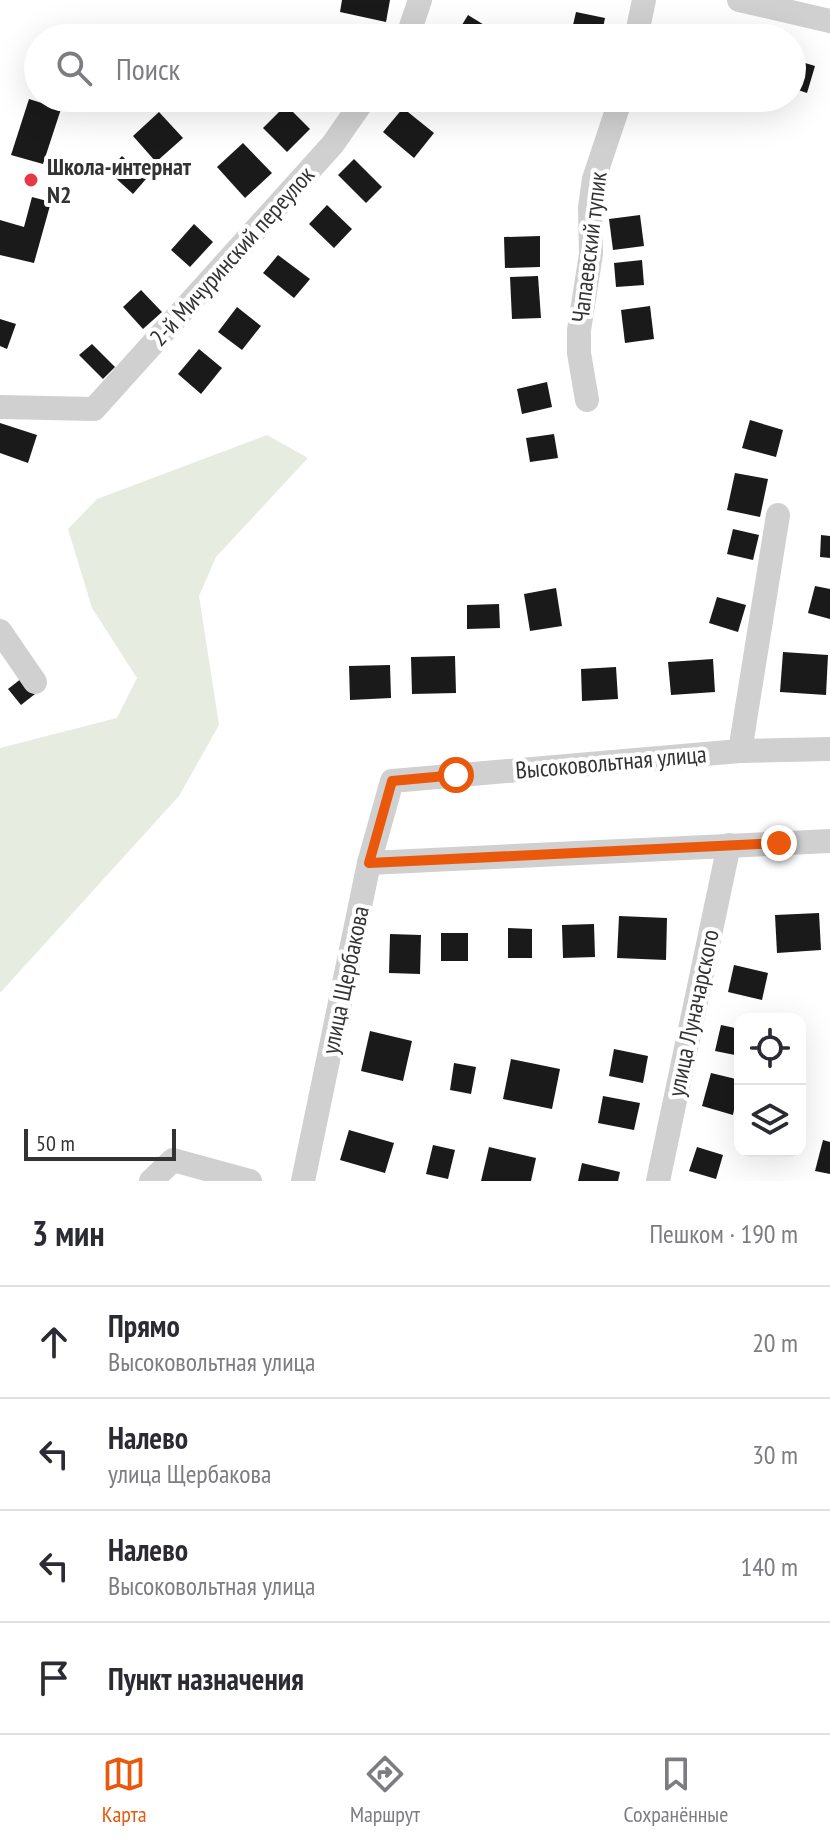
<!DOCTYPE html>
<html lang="ru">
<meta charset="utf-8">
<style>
body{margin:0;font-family:"PT Sans Narrow",sans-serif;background:#f2f2f3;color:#2b2b33}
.controls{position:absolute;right:24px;bottom:24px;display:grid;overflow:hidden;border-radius:16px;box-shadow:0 8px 32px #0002}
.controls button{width:72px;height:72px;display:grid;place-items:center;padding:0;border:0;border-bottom:2px solid #e1e1e2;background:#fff;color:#2b2b33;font:40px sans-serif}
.scale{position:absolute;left:24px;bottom:20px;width:152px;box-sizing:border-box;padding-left:8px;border:4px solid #333;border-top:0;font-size:22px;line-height:28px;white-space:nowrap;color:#333;-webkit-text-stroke:6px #fff;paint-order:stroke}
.stop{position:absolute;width:24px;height:24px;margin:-18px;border:6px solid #ea580c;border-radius:50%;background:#fff}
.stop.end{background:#ea580c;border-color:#fff;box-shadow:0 2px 8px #0008}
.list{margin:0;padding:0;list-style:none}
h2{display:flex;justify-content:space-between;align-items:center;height:104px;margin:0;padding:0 32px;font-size:34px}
h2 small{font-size:26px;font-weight:400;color:#7c7c81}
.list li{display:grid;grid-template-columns:52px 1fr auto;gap:24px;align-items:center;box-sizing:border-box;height:112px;padding:0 32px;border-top:2px solid #e1e1e2}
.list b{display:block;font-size:30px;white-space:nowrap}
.list p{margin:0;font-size:26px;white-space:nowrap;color:#7c7c81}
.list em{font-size:26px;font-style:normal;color:#7c7c81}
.icon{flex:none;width:44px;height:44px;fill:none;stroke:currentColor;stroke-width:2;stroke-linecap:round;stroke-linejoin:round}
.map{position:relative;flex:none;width:830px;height:1181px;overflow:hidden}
.search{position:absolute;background:#fff;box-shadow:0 8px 32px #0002;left:24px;right:24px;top:24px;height:88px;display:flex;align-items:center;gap:20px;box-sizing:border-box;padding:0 28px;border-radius:44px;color:#7c7c81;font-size:30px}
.sheet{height:552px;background:#fff}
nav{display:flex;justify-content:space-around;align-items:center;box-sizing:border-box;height:112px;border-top:2px solid #e1e1e2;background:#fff;font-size:22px;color:#7c7c81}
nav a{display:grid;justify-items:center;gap:4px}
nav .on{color:#ea580c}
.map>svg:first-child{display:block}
</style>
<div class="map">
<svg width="830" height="1181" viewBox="0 0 830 1181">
<rect width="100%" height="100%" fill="#fff"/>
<polygon fill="#e6ecdf" points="267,435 308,458 216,557 199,596 219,725 179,796 0,993 0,748 117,718 137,678 92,608 68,529 97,499"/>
<g fill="#1a1a1a">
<polygon points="342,0 390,0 386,22 340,12"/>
<polygon points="576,12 605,18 601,38 570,38"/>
<polygon points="468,15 494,31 489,38 454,38"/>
<polygon points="646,30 680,37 680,38 644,38"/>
<polygon points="792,59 815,66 807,93 792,88"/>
<polygon points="29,99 61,109 43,164 11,155"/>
<polygon points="286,105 310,129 287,152 263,128"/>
<polygon points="403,108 434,133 414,158 383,132"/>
<polygon points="159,112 183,138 156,162 133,136"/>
<polygon points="243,143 272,173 245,198 217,167"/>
<polygon points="122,156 146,179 133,194 108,171"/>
<polygon points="354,159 382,187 366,203 338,175"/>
<polygon points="32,197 51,202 34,263 0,255 0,220 24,227"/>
<polygon points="327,205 352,229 334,248 309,224"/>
<polygon points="640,215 644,246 613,250 609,219"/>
<polygon points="194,224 213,242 190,267 171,250"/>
<polygon points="540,236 540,267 505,268 504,237"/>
<polygon points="278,255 310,279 294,298 263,273"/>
<polygon points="642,260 644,285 616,287 614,263"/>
<polygon points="538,276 541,318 512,319 510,277"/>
<polygon points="141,290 162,312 143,329 123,307"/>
<polygon points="650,306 654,339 625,343 621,310"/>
<polygon points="237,307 261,326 242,350 218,332"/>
<polygon points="0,319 16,324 7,349 0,346"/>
<polygon points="92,344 115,367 103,379 79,355"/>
<polygon points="199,349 222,368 201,394 178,374"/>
<polygon points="547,382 552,407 522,414 517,389"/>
<polygon points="750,420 783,430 776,457 742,448"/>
<polygon points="0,423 37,435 28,463 0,453"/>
<polygon points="554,434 558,458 530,462 526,438"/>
<polygon points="735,473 768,479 760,517 727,510"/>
<polygon points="733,529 759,535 753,560 727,554"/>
<polygon points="821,535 830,536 830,558 820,557"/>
<polygon points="815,586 830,589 830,619 808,613"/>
<polygon points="556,588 562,626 530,631 524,594"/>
<polygon points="717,597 746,605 738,632 709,623"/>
<polygon points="499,604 500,628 467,629 467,605"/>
<polygon points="783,652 828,655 826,695 780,692"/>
<polygon points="455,656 456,693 412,694 411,657"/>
<polygon points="713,659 715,692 671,695 668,662"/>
<polygon points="390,665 391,698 350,700 349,666"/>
<polygon points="616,667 618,699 582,701 581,669"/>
<polygon points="22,678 35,694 21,705 8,689"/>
<polygon points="819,913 821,950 777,953 775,915"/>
<polygon points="619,916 667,918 666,960 617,958"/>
<polygon points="594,924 595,957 563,958 562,925"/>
<polygon points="508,928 532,929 532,958 508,958"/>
<rect x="441" y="933" width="27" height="28"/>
<polygon points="390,934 421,935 420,974 389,973"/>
<polygon points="734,965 768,973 762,1000 728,992"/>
<polygon points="721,1025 740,1029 740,1056 715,1051"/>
<polygon points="370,1031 412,1041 403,1081 361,1071"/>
<polygon points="614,1049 648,1056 643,1083 609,1076"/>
<polygon points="511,1059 560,1069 552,1109 503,1099"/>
<polygon points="454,1063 476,1067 471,1094 450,1090"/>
<polygon points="711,1073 740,1080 733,1115 702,1106"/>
<polygon points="603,1096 640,1103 634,1130 598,1123"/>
<polygon points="349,1130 394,1143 385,1173 340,1160"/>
<polygon points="823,1140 830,1142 830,1174 815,1171"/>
<polygon points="433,1145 455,1150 448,1179 426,1174"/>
<polygon points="489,1147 536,1158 531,1181 481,1181"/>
<polygon points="697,1147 723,1155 716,1179 689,1171"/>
<polygon points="582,1163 620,1172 618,1181 578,1181"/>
</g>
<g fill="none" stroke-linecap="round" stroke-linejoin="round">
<g stroke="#d0d0d0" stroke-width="24">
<polyline points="739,0 830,21"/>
<polyline points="407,38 420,0"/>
<polyline points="636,38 644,0"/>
<polyline points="587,400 579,353 579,330 591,254 590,207 594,179 621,98"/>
<polyline points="0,407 94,409 333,144 365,98"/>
<polyline points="0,631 35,682"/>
<polyline points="740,751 778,515"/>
<polyline points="369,863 830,841"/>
<polyline points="151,1181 173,1160 250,1181"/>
<polyline points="303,1181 369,863 392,781 740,751 830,749"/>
<polyline points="658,1181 729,845"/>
</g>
</g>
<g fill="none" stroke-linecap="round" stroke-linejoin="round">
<polyline stroke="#ea580c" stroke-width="10" points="456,775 392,781 369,863 779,843"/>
</g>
<circle fill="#e63946" stroke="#fff" stroke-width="3" cx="31" cy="180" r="8"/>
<g text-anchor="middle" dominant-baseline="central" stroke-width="8" stroke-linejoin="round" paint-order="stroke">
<g font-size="24" font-weight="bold" fill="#333" stroke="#fff" text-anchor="start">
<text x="47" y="166">Школа-интернат<tspan x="47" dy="28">N2</tspan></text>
</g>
<g font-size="24" fill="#333" stroke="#fff">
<text transform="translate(589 247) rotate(-83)">Чапаевский тупик</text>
<text transform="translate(232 256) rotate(-48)">2-й Мичуринский переулок</text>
<text transform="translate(611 762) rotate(-5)">Высоковольтная улица</text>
<text transform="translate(345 980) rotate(-78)">улица Щербакова</text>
<text transform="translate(693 1013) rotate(-78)">улица Луначарского</text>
</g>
</g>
</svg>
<div class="controls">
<button><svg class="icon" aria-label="locate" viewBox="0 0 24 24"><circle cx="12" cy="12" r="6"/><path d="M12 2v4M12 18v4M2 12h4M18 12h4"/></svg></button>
<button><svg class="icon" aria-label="layers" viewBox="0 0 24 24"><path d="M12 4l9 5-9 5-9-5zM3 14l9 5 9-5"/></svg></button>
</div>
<div class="scale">50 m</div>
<div class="stop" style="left:456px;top:775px"></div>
<div class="stop end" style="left:779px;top:843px"></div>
<div class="search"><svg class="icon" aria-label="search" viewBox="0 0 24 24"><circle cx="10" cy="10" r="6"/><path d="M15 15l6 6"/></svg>Поиск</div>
</div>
<section class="sheet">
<h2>3 мин<small>Пешком · 190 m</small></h2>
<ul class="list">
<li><svg class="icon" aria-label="ahead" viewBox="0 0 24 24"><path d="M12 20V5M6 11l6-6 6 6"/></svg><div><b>Прямо</b><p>Высоковольтная улица</p></div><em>20 m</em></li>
<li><svg class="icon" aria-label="left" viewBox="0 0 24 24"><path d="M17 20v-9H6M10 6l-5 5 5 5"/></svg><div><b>Налево</b><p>улица Щербакова</p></div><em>30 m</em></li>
<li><svg class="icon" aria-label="left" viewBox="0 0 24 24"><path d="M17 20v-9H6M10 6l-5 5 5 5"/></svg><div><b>Налево</b><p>Высоковольтная улица</p></div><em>140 m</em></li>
<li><svg class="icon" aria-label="arrive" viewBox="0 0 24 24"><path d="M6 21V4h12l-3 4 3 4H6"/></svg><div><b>Пункт назначения</b></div></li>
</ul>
</section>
<nav>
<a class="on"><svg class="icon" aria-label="map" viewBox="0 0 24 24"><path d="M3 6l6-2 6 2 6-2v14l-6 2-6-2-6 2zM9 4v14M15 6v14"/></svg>Карта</a>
<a><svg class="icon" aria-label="directions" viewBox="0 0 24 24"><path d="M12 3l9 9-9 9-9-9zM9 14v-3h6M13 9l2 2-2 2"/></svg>Маршрут</a>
<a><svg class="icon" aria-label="saved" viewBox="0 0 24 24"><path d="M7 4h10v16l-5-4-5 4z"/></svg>Сохранённые</a>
</nav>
